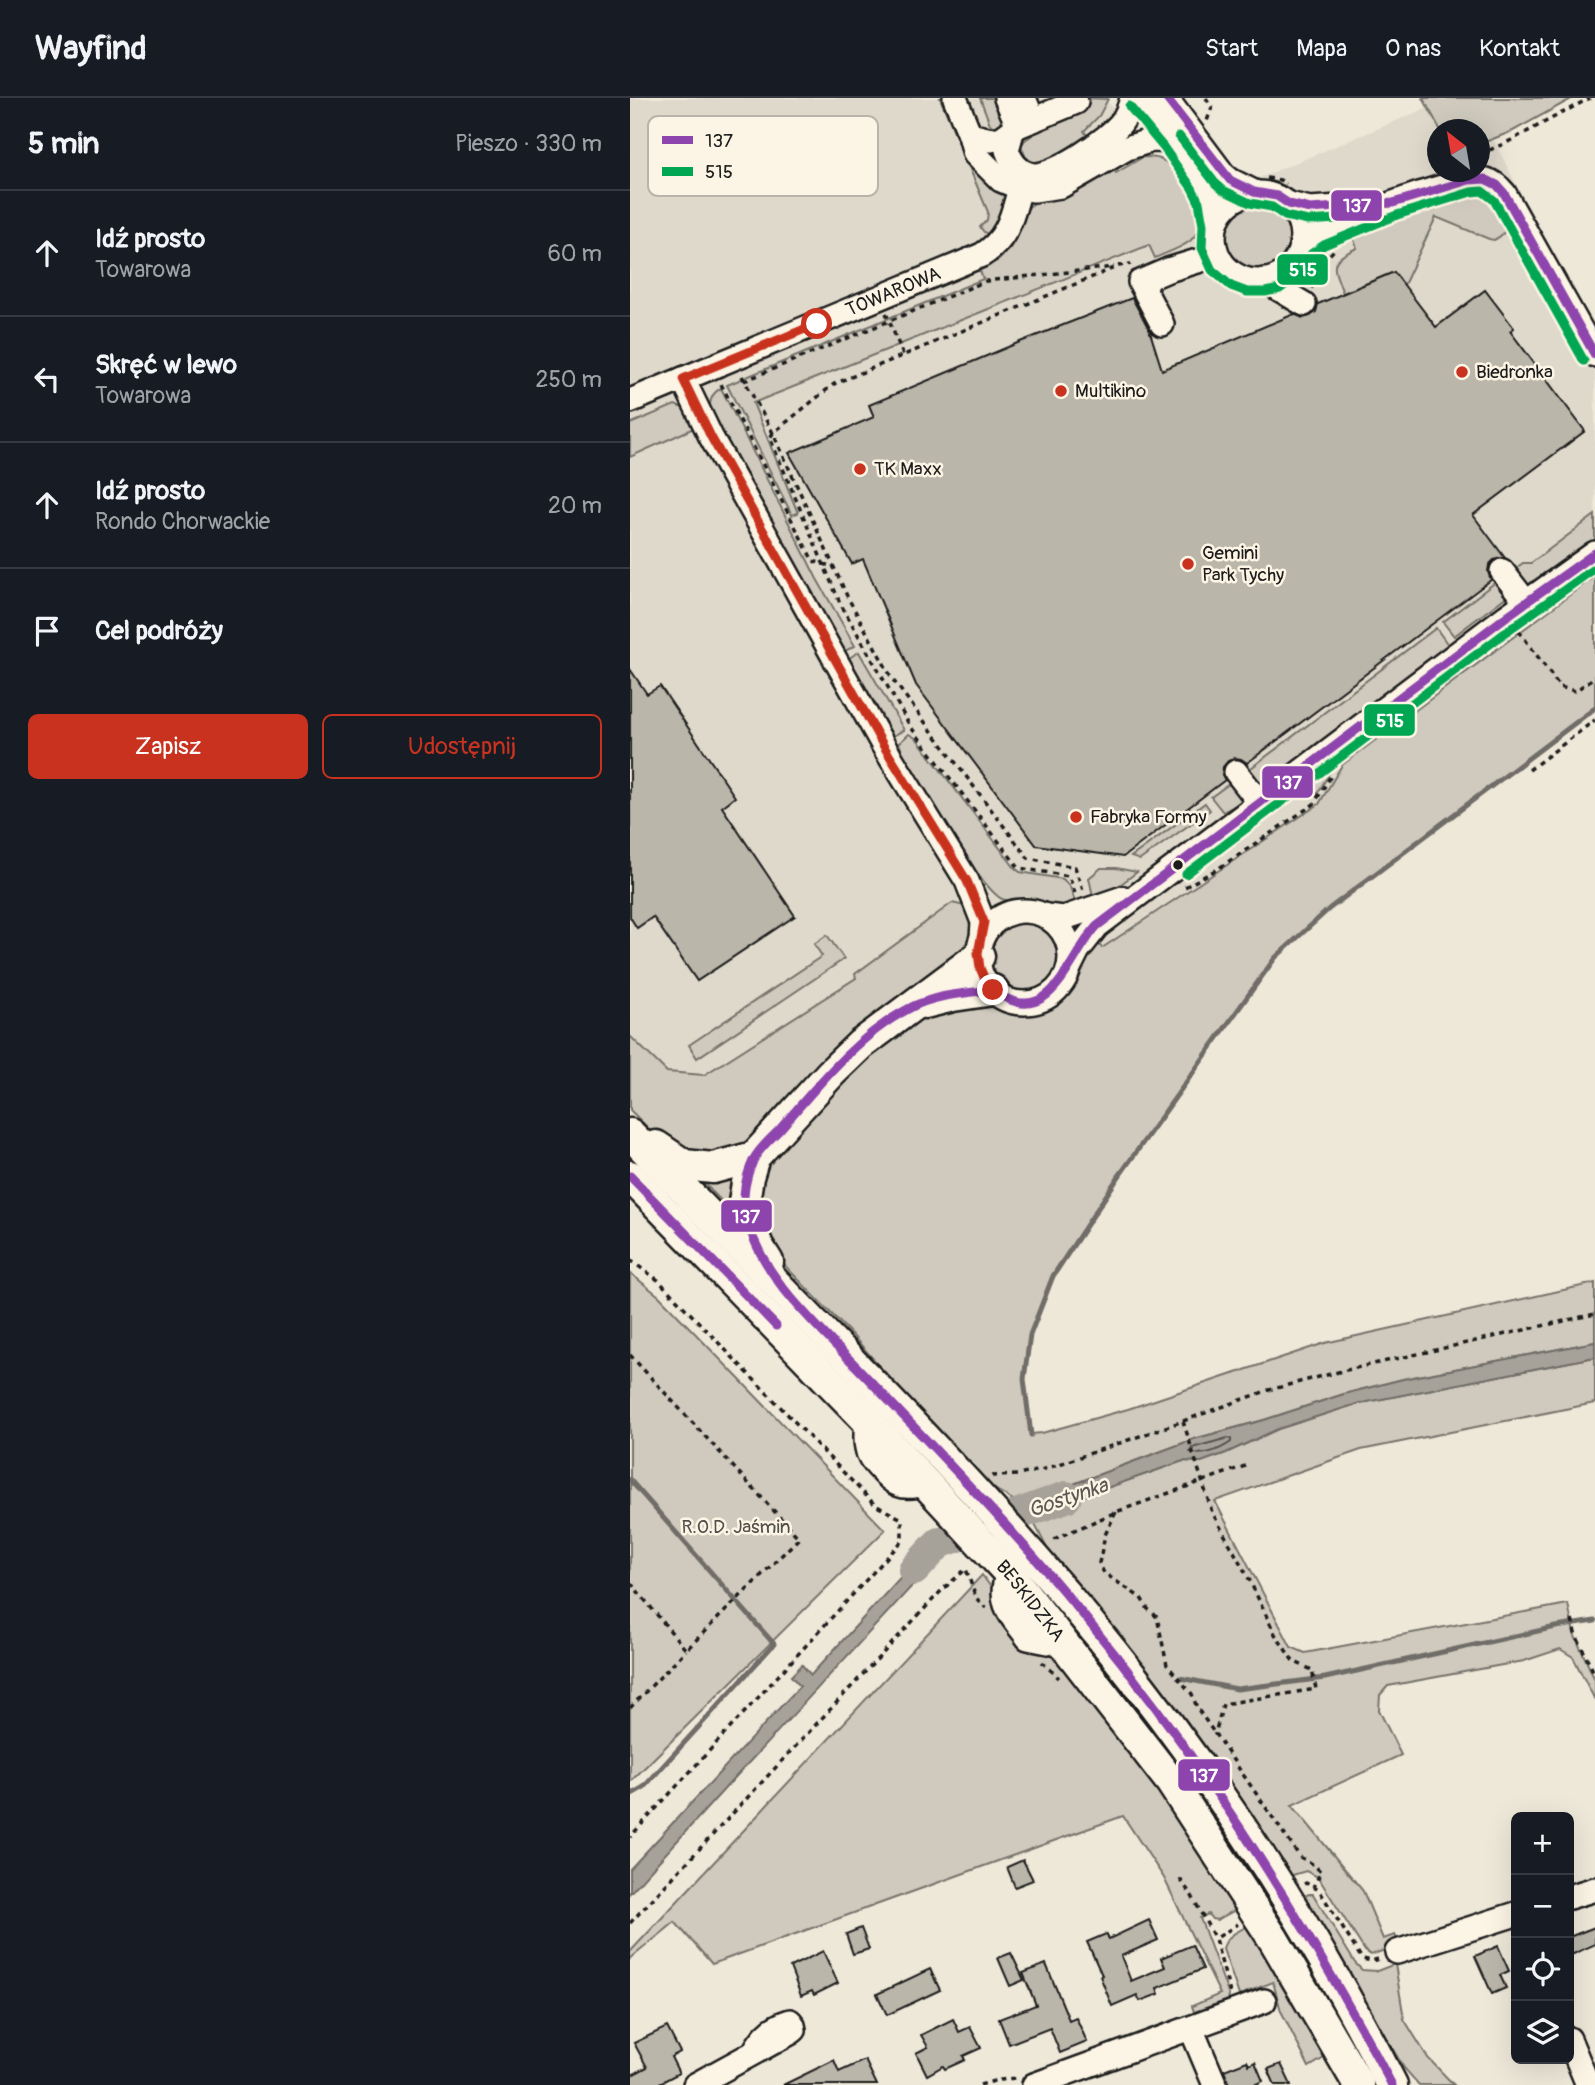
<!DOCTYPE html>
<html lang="pl">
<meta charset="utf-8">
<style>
body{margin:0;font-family:Pangolin,sans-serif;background:#20242c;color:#f1f3f6}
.controls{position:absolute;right:21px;bottom:21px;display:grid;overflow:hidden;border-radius:10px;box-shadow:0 7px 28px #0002}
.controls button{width:63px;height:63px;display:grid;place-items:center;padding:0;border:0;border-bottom:2px solid #363941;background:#171b24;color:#f1f3f6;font:35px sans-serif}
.compass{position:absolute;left:797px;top:21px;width:63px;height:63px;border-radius:50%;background:#171b24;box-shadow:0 7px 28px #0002;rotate:329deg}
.stop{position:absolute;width:21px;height:21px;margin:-16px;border:5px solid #c8321e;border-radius:50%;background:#fff}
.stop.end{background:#c8321e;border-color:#fff;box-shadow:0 2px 7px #0008}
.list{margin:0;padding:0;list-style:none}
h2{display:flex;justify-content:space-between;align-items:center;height:91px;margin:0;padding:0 28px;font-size:30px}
h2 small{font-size:23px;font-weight:400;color:#9ea1a6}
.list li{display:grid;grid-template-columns:46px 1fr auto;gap:21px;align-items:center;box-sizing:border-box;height:126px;padding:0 28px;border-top:2px solid #363941}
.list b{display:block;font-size:26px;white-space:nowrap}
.list p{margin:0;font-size:23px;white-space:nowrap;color:#9ea1a6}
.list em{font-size:23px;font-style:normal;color:#9ea1a6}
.actions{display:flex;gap:14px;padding:21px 28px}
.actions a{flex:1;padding:16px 0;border:2px solid #c8321e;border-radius:10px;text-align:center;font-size:24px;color:#c8321e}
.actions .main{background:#c8321e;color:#fff}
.icon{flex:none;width:38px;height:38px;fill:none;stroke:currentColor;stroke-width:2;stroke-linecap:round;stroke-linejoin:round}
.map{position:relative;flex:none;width:965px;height:1987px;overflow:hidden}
header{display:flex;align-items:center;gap:42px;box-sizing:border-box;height:98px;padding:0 35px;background:#171b24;border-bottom:2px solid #363941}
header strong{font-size:33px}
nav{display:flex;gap:38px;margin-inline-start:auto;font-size:24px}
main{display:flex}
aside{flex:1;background:#171b24}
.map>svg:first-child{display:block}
</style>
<header>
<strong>Wayfind</strong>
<nav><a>Start</a><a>Mapa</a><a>O nas</a><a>Kontakt</a></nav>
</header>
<main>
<aside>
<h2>5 min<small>Pieszo · 330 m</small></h2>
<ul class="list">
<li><svg class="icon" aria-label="ahead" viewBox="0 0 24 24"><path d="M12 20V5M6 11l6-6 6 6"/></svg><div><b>Idź prosto</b><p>Towarowa</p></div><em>60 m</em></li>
<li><svg class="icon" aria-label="left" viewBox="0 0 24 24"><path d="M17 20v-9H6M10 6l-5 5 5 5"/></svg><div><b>Skręć w lewo</b><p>Towarowa</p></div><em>250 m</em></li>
<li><svg class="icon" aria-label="ahead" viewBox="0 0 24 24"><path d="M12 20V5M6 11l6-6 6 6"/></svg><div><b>Idź prosto</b><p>Rondo Chorwackie</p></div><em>20 m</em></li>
<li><svg class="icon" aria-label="arrive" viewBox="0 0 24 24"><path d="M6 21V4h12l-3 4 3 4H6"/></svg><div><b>Cel podróży</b></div></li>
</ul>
<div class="actions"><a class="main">Zapisz</a><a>Udostępnij</a></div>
</aside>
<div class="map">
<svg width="965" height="1987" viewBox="0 0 965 1987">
<rect width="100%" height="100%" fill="#eee8d9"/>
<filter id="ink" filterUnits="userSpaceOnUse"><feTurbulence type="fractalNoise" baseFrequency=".0143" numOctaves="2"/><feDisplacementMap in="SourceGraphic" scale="14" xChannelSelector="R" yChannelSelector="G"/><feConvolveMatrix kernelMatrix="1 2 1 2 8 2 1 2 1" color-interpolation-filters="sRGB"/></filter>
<g filter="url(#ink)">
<path fill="#ded9cb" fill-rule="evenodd" d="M0,0H475L555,111L821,0H842L965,240V478L712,667L689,706L472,850L453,860L448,882L437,897L424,909L409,913L387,915L352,902L314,910L282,925L226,880L74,977L37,974L0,938V359L66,329L45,307L0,326ZM808,32H850V74H808Z"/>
<g fill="#cfcabd" stroke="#76736c" stroke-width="2">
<path d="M310,0H314L373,91C379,105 372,117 368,131L359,137L354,134L350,129L357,122L358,114Z"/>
<polygon points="350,0 365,0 373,19 373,26 365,30 360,26"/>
<polygon points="456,0 478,1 469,18 454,33 461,42 425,67 399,67 391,48 395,42 412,31 434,20"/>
<polygon points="793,0 943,0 883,33 850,46 850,32 810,31"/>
<path d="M513,59C519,59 525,59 530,61C555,71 587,120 560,143C551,150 536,155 525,160L519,147L123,305L168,415L162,417L97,287L353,181L349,170L369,162L381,149L392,118L400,108L410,101L480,67L486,75Z"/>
<path d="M835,94C859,93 898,125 864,142L859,141L806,119L774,187L764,174L713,195C703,168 697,163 727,150L720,131L788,106Z"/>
<circle cx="628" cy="140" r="34"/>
<path d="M91,290L187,481L225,548L215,553L80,317C79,306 80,296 91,290Z"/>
<polygon points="45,307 55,311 66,329 0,359 0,326"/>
<polygon points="965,417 965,444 905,489 897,489 883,472 893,465 901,465"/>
<polygon points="965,478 965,610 700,810 645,860 524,1029 423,1178 400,1237 394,1281 401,1336 412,1335 498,1311 695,1245 965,1185 965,1244 773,1281 714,1296 634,1322 564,1341 390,1406 361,1389 358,1391 222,1237 138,1150 122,1098 131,1069 222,966 282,925 314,910 352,902 387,915 409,913 424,909 437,897 448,882 454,857 465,842 472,850 689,706 712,667"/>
<polygon points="867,483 877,498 824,538 813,524"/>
<polygon points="806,530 821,551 640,685 627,685 617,673"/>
<polygon points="229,554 274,632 263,638 219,560"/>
<path d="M279,636L287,641L385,770L390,774L433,781L440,789L447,809C430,809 415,807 398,805C389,804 382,805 372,801C350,790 276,670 269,645Z"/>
<polygon points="705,662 706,664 686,698 676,692"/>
<polygon points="603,683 611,695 612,704 593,714 581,699"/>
<polygon points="575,705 580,712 510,762 501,759"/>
<polygon points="471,770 486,770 507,774 483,792 464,803 459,780"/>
<polygon points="322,805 335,808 345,833 341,851 116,1053 76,1064 27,1039 0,1012 0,938 37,974 74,977 226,880 225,876"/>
<circle cx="396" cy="860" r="38"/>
<polygon points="197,837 214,861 67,960 59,947 192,858 184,846"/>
<polygon points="115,1071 108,1120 69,1080"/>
<polygon points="0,1175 29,1198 255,1432 0,1684"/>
<polygon points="965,1259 965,1305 731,1352 585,1403 661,1549 675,1555 938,1506 944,1536 965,1582 965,1602 943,1559 930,1551 894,1563 758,1588 750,1597 749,1612 771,1657 662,1707 733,1793 753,1841 765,1837 770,1847 741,1857 735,1853 688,1779 676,1773 659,1778 579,1658 477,1523 420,1456 400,1417 553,1363 571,1364 596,1355 648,1331 726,1306"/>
<polygon points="352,1477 402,1545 421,1549 495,1642 609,1810 587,1822 582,1821 578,1816 570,1820 599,1898 598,1902 564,1914 562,1908 590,1896 534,1780 493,1718 82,1866 45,1824 0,1861 0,1854"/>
<polygon points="679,1796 683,1796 725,1865 732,1872 747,1873 765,1866 774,1921 798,1960 824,1987 789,1987 774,1970 672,1799"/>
<path d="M620,1827L699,1957L679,1969L651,1913L643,1884L615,1895V1901L611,1903L593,1851C596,1837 609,1833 620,1827Z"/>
</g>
<g fill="#a7a299" stroke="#6f6c67" stroke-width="2">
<polygon points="965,1244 965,1259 727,1306 648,1331 596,1355 571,1364 553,1363 400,1417 390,1406 564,1341 634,1322 714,1296 773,1281"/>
<polygon points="310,1436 319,1448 98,1687 0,1795 0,1771 170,1588 161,1578 172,1567 181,1577"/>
</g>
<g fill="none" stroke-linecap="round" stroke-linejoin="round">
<path stroke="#54524e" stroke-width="2" d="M598,1340L601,1341V1344C590,1352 572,1359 560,1354L562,1350Z"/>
<g stroke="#6f6c67" stroke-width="5">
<polyline points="401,1337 394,1281 400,1237 423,1178 489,1078 645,860 700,810 965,610"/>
<polyline points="0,1382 144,1546 14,1689 0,1697"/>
<polyline points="550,1580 607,1591 695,1580 926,1529 965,1523"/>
</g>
<polyline stroke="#a7a299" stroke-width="32" points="284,1472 309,1445 436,1399"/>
</g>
<g fill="#bab6aa" stroke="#1c1c1c" stroke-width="2">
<polygon points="764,174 806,229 855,192 884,230 880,233 955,333 843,417 875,460 864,462 859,467 858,474 861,482 617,665 611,661 605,660 598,663 593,669 592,677 595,682 493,759 406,747 286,587 233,461 222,466 159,355 244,319 239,307 390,244 502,200 519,231 532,272 664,216 673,220 680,218 686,214 688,206"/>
<polygon points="0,571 17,596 30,588 105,699 92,709 165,818 67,883 23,819 7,830 0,819"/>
<polygon points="393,1762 403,1782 385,1789 377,1769"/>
<polygon points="519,1822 528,1842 491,1858 501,1883 535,1869 531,1860 562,1847 573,1871 527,1890 529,1896 510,1903 507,1897 482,1908 470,1878 472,1877 457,1844 476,1836 479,1841"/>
<polygon points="965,1829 965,1846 939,1858 939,1839"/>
<polygon points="231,1830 239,1851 223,1856 216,1836"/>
<polygon points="868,1848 879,1873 870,1877 876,1890 862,1896 845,1858"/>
<polygon points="193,1853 208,1885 184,1897 182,1893 171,1898 160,1869"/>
<polygon points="381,1855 394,1882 380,1888 368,1860"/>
<polygon points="416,1866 439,1922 446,1919 457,1944 430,1955 420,1930 379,1946 369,1921 406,1907 393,1875"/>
<polygon points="300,1871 310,1892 257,1917 247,1896"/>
<polygon points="323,1921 329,1934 340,1929 351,1950 333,1958 335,1962 315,1971 313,1968 297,1977 286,1955 298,1949 291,1937"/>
<polygon points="37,1929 50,1954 41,1959 49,1975 26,1987 0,1987 0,1978 17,1969 4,1945"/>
<polygon points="204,1962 209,1974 235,1962 247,1987 153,1987"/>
<polygon points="617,1963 619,1967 625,1964 633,1983 624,1987 599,1987 594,1972"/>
<polygon points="651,1966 661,1987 645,1987 638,1971"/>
</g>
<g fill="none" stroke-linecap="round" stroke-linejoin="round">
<g stroke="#1c1c1c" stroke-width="28">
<g id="minor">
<polyline points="325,0 340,37 345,56 371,82 390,90 404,92 431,88 497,50 522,42 544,43"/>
<polyline points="376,0 388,28"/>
<polyline points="394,0 403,22"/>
<polyline points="509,0 524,17 573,84 584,110 585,126"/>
<polyline points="536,0 593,76 600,82 624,94"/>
<path d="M382,34L377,52C381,64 389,75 403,77C424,79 479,40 491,25C497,17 500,9 502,0"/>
<polyline points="340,37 361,42 372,40 388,28 446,4 444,0"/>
<circle cx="628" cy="139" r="44"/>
<polyline points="659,106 680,111 739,107"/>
<path d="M671,148C677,144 683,139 690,135C715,122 833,76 856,82C864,84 869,89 874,95L965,257"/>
<polyline points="634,182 674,206"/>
<polyline points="532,226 510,184 538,172 587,157"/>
<polyline points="53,281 81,339 253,647 337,783 353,824 352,840"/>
<path id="s1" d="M0,303L352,157C384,137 383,107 395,75"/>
<polyline points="872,473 896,504"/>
<polyline points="606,674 630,705"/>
<circle cx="394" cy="859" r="46"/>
<polyline points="416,818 434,820 493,800"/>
<polyline points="439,870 448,852 467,828 877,518 965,455"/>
<path d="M237,1322C236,1331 235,1342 237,1350C238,1358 243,1363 248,1369C264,1387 272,1393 296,1385"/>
<path d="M378,1474C367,1505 380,1516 398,1540L418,1544L430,1539"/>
<polyline points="939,1799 965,1791"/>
<polyline points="767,1854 886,1816"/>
<polyline points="561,1930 585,1987"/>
<polyline points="939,1941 958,1987"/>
<path d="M65,1987L160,1935L164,1932L163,1927L160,1923C142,1928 132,1939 124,1954"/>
<polyline points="404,1987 634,1903"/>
</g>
</g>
<g stroke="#1c1c1c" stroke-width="35">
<g id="major">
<polyline points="295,905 323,898 363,892"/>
<path d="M0,1036C72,1109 143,1183 214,1256C307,1352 399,1449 482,1553C590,1688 684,1833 762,1987"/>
<polyline points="26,1048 54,1067 83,1070 124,1059"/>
<path id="s2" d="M0,1078L237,1322L378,1474L541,1684L644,1842L729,1987"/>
<polyline points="138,1164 128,1148 118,1124 114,1104 118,1079 124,1059 201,975 230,947 349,858"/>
</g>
</g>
<g stroke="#1c1c1c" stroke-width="3.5" stroke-dasharray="5 5" stroke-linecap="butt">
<polyline points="576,0 582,9 577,23"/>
<polyline points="850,56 876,45 960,0"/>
<polyline points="637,80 650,82 656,86"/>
<path d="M681,190L691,180C692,167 696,160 705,151"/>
<polyline points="256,215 273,257"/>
<polyline points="112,278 143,335 217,498 263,582 398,760 445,769 453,792"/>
<polyline points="114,283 356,183 484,169"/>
<polyline points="91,286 183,463 204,469"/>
<polyline points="889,533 930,589 945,593 965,579"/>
<polyline points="899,672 965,622"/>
<polyline points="555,789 589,770 684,706 702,676"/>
<polyline points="445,795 439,778 389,770 280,628 210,505 140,340 143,335 204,286 489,168 501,166"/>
<polyline points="0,1162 28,1182 245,1407 272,1421 272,1443 0,1739"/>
<polyline points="0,1257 169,1440 56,1552 0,1484"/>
<polyline points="553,1323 639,1292 708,1274 965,1216"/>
<polyline points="362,1378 389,1377 418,1370 553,1323 582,1414 618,1479 645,1536 663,1563 682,1572 686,1591 593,1606 585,1636 670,1759 684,1767 691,1774 683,1789"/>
<polyline points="486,1414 475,1437 469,1465 474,1475 511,1500 518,1511 527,1519 537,1567 562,1596 567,1610 585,1636"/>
<polyline points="424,1441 486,1414 615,1368"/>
<polyline points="942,1522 945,1535 965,1577"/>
<polyline points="412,1564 429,1580"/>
<polyline points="0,1610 56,1552"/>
<polyline points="550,1781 562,1798 585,1841"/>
<polyline points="674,1786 676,1785 689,1792 732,1861 742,1863 748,1861"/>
<polyline points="0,1825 312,1492 336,1471 346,1500 356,1510"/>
<polyline points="600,1895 585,1841 608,1826"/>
<polyline points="350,1987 364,1983 385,1980"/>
</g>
<use href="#minor" stroke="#fcf5e5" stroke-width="23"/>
<use href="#major" stroke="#fcf5e5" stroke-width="30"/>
<g stroke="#fcf5e5" stroke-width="14">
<g id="bus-1">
<polyline points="536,0 600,82 624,94 647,98 659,106 680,111 763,105 839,82 855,81 867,87 874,95 965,257"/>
<path d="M363,892C335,895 303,897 278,911C227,938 188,987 151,1030C142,1040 128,1051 123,1063C116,1078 112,1097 115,1113C127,1171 173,1214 213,1255C237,1279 260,1304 284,1329C344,1392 404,1456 459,1524C577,1668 675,1823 762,1987"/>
<path d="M363,892C421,936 438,859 467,828L877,518L965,455"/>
<polyline points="0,1078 146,1228"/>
</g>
</g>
<g stroke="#fcf5e5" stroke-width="14">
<g id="bus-2">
<polyline points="499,8 534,50 562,90 569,104 573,127 572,150 582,172 601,188 617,194 635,194 650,191 671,175 681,156 694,147 767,117 841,94 852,93 864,102 954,263"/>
<polyline points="549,38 585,85 593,92 620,105 642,109 655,118 678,123 750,118"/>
<polyline points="556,776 884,528 965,470"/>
</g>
</g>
<use href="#bus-1" stroke="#8e44ad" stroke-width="9"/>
<use href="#bus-2" stroke="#00a651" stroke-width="9"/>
</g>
</g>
<g fill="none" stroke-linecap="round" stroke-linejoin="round" filter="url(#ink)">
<polyline stroke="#c8321e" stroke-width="9" points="187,226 53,281 81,339 253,647 337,783 354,824 348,855 350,870 356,884 363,892"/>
</g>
<g fill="#c8321e" stroke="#fcf5e5" stroke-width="2.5">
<circle cx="832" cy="274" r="7"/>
<circle cx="431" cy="293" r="7"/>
<circle cx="230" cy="371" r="7"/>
<circle cx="558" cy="466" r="7"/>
<circle cx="446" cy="719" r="7"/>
</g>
<circle fill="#1c1c1c" stroke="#fcf5e5" stroke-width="2.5" cx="548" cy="767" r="6"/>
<g text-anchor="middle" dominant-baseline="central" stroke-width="5" stroke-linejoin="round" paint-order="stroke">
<g font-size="19" fill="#1c1c1c" stroke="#fcf5e5">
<text stroke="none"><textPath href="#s1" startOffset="285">TOWAROWA</textPath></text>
<text stroke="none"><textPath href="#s2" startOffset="584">BESKIDZKA</textPath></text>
</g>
<g font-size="19" fill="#1c1c1c" stroke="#fcf5e5" text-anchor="start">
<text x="846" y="274">Biedronka</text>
<text x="445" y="293">Multikino</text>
<text x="244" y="371">TK Maxx</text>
<text x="572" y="455">Gemini<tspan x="572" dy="22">Park Tychy</tspan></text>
<text x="460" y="719">Fabryka Formy</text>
</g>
<g font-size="19" fill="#52504c" stroke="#fcf5e5">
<text x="106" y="1429">R.O.D. Jaśmin</text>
</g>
<g font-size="21" font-style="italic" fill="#5b5854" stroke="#fcf5e5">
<text transform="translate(438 1400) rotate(-19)">Gostynka</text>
</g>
</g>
<rect x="18" y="18" width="230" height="80" rx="10" fill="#fcf5e5" stroke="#b9b4a9" stroke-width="2"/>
<rect x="32" y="38" width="31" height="8" fill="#8e44ad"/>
<rect x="32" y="69" width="31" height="9" fill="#00a651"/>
<g font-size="19" fill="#1c1c1c">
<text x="75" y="49">137</text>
<text x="75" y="80">515</text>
</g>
<g stroke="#fcf5e5" stroke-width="2.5">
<rect x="700" y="91" width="53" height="33" rx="7" fill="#8e44ad"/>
<rect x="646" y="155" width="53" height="33" rx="7" fill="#00a651"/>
<rect x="733" y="605" width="53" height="34" rx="7" fill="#00a651"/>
<rect x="631" y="667" width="53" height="34" rx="7" fill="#8e44ad"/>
<rect x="90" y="1101" width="53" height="34" rx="7" fill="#8e44ad"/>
<rect x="547" y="1660" width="54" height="34" rx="7" fill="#8e44ad"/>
</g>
<g font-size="19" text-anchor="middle" font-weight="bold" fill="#fff">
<text x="727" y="114">137</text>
<text x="673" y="178">515</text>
<text x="760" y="629">515</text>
<text x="658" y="691">137</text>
<text x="116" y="1125">137</text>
<text x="574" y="1684">137</text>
</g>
</svg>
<div class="controls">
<button>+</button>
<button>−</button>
<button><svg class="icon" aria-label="locate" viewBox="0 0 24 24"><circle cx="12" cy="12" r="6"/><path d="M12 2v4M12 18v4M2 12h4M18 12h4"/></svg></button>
<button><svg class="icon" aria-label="layers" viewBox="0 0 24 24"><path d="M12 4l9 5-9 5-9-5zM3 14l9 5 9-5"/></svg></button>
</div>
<svg class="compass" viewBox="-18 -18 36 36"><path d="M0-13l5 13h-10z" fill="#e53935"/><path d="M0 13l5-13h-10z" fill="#9ea1a6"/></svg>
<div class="stop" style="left:187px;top:226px"></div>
<div class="stop end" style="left:363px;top:892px"></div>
</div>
</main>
